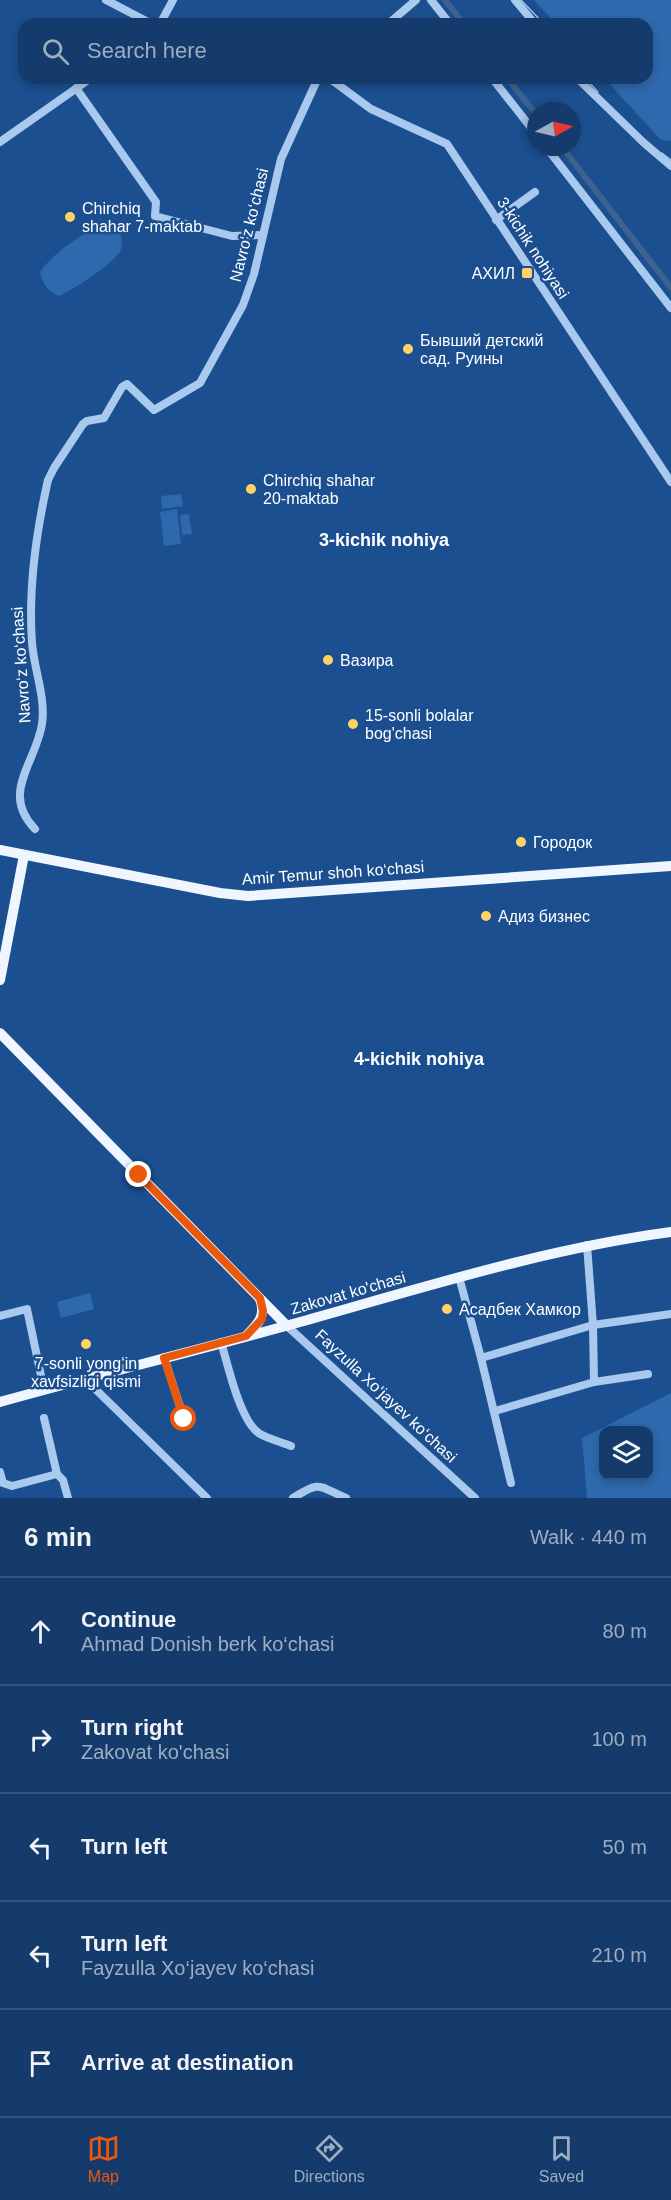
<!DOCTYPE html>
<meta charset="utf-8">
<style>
body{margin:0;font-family:Helvetica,sans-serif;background:#214673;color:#f1f3f6}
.controls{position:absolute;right:18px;bottom:18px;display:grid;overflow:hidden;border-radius:12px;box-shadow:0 3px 9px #0003}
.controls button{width:54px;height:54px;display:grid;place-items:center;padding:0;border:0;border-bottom:2px solid #33557e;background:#143b6b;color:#f1f3f6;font:30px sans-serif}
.compass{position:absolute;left:527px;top:102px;width:54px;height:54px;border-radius:50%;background:#143b6b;box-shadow:0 3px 9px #0003;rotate:82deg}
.stop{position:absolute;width:18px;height:18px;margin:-14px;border:4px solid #ea580c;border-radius:50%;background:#fff}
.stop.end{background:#ea580c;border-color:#fff;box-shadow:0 2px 6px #0008}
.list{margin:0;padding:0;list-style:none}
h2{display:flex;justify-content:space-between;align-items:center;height:78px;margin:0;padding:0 24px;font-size:26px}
h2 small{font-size:20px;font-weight:400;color:#9dadc1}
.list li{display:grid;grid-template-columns:39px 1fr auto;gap:18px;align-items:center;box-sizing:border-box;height:108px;padding:0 24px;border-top:2px solid #33557e}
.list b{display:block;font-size:22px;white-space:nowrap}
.list p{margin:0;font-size:20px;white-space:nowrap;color:#9dadc1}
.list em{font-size:20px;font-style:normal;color:#9dadc1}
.icon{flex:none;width:33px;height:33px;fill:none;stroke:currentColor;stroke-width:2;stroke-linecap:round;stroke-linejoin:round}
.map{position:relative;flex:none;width:671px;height:1498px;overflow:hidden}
.search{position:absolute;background:#143b6b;box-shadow:0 3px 9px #0003;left:18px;right:18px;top:18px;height:66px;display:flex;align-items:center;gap:15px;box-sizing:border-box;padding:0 21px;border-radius:18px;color:#9dadc1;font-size:22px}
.sheet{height:618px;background:#143b6b}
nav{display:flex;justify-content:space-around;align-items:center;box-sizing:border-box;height:84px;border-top:2px solid #33557e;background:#143b6b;font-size:16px;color:#9dadc1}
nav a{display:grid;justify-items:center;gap:3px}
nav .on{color:#ea580c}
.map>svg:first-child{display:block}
</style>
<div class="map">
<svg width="671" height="1498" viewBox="0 0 671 1498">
<rect width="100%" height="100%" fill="#1b4f8f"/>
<g fill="#2e69ad" fill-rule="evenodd">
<polygon points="534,0 671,0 671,141 661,140 604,78 647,78 647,24 556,24"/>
<path d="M109,225L121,235C122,242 123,247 119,253C111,265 73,290 59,296C47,290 43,285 40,272C51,255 88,227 109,225Z"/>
<polygon points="181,494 183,506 162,509 161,496"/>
<polygon points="177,509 181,544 164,546 160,512"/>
<polygon points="189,514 192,534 182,535 180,515"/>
<polygon points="90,1293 94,1309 61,1318 57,1302"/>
<path d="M671,1393V1498H587L582,1438ZM604,1430H648V1476H604Z"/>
</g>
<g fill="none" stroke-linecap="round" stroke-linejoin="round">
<g stroke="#9cc4f0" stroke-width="1.5">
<polyline points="521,0 544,24"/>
<polyline points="585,78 598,92"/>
<polyline points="662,153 671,160"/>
</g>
<g stroke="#3c6290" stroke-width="6">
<polyline points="445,0 464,24"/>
<polyline points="507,78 536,114"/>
<polyline points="562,147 671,288"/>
</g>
<g stroke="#a9c9ee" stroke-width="8">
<polyline points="106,0 152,24"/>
<polyline points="431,0 450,24"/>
<polyline points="515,0 535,24"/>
<polyline points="160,24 173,0"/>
<polyline points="388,24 416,0"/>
<polyline points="329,78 371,109 447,144 671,482"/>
<polyline points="492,78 536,134"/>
<polyline points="577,78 644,143 671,166"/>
<polyline points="76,88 156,202 155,216 232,236 263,235"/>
<polyline points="0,142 91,78"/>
<polyline points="546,147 671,308"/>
<polyline points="496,220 535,192"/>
<path d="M35,829C0,793 36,763 42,724C46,698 34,669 32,643C28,588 36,533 48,480L54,468L83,424L87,421L104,418L122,387L127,384L154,410L200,383L243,305L254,274L281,159L318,78"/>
<polyline points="587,1245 593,1325 594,1382"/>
<polyline points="459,1277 481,1358 511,1483"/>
<polyline points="0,1316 27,1309 44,1390"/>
<polyline points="287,1326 475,1498"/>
<path d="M221,1342C228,1365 240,1422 260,1434C269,1439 281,1442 291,1446"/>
<polyline points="164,1357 184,1419"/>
<polyline points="481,1358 593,1325 671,1314"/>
<polyline points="85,1379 207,1498"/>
<polyline points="495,1411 594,1382 648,1374"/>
<polyline points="44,1418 57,1474 63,1480 68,1498"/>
<polyline points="0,1472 3,1483 12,1486 57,1474"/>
<path d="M293,1498C322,1480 317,1486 346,1498"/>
</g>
<g stroke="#f0f6ff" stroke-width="10">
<polyline points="0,850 220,893 248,896 671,866"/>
<polyline points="0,980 24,855"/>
<polyline points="0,1033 287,1326"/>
<path d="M248,1334C259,1323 266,1315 260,1299"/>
<path d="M0,1402C100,1374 200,1350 300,1322C422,1288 544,1249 671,1232"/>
</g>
</g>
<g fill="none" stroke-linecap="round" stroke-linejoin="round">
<polyline stroke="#ea580c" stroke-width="8" points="139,1175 260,1298 263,1311 262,1319 246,1336 164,1358 184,1419"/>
</g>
<g fill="#ffd166" stroke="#1b4f8f" stroke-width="2">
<circle cx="70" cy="217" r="6"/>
<rect x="521" y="267" width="12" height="12" rx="3"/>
<circle cx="408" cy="349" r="6"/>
<circle cx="251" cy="489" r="6"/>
<circle cx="328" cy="660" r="6"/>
<circle cx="353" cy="724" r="6"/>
<circle cx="521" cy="842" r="6"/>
<circle cx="486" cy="916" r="6"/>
<circle cx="447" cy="1309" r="6"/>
<circle cx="86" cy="1344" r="6"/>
</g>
<g text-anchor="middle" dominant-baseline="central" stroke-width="5" stroke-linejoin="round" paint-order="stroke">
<g font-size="16" fill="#fff" stroke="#1b4f8f" text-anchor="start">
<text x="82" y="208">Chirchiq<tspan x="82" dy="18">shahar 7-maktab</tspan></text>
<text x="515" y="273" text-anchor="end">АХИЛ</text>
<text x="420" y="340">Бывший детский<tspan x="420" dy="18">сад. Руины</tspan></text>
<text x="263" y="480">Chirchiq shahar<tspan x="263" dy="18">20-maktab</tspan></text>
<text x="340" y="660">Вазира</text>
<text x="365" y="715">15-sonli bolalar<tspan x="365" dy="18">bog'chasi</tspan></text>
<text x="533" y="842">Городок</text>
<text x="498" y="916">Адиз бизнес</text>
<text x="459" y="1309">Асадбек Хамкор</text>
<text x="86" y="1363" text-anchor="middle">7-sonli yong‘in<tspan x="86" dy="18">xavfsizligi qismi</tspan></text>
</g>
<g font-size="16" fill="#fff" stroke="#1b4f8f">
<text transform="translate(249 225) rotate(-76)">Navro‘z ko‘chasi</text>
<text transform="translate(533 248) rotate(57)">3-kichik nohiyasi</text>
<text transform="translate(21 665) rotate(-94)">Navro‘z ko‘chasi</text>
<text transform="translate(333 873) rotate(-4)">Amir Temur shoh ko‘chasi</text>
<text transform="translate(348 1293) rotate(-16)">Zakovat ko'chasi</text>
<text transform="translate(386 1396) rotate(43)">Fayzulla Xo‘jayev ko‘chasi</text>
</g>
<g font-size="18" font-weight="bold" fill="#fff" stroke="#1b4f8f">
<text x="384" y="540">3-kichik nohiya</text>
<text x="419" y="1059">4-kichik nohiya</text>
</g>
</g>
</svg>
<div class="controls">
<button><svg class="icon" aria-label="layers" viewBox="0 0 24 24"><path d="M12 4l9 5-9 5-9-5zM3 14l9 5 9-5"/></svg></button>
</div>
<svg class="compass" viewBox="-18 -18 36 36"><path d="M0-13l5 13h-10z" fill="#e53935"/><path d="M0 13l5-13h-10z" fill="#9dadc1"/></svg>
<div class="stop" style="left:184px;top:1419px"></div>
<div class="stop end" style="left:139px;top:1175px"></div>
<div class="search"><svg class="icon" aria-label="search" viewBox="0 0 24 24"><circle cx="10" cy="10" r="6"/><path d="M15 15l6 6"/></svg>Search here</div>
</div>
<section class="sheet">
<h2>6 min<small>Walk · 440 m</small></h2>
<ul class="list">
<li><svg class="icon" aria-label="ahead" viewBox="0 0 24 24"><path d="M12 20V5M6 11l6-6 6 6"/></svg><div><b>Continue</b><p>Ahmad Donish berk ko‘chasi</p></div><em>80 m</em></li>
<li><svg class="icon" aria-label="right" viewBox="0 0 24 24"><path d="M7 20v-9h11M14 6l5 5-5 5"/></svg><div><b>Turn right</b><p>Zakovat ko'chasi</p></div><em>100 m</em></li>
<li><svg class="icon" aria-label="left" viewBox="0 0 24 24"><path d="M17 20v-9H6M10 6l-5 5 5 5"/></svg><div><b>Turn left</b></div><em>50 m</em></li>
<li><svg class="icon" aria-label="left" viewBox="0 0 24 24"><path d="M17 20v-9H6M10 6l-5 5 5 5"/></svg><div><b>Turn left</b><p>Fayzulla Xo‘jayev ko‘chasi</p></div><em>210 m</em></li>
<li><svg class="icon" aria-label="arrive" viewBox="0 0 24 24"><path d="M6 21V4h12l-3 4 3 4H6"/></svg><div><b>Arrive at destination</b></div></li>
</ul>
</section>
<nav>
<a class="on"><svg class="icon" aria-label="map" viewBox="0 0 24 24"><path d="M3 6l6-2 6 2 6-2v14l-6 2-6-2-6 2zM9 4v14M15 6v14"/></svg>Map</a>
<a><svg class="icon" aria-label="directions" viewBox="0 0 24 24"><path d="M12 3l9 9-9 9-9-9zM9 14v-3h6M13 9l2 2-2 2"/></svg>Directions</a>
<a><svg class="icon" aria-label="saved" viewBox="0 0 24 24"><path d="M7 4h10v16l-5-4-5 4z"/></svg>Saved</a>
</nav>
